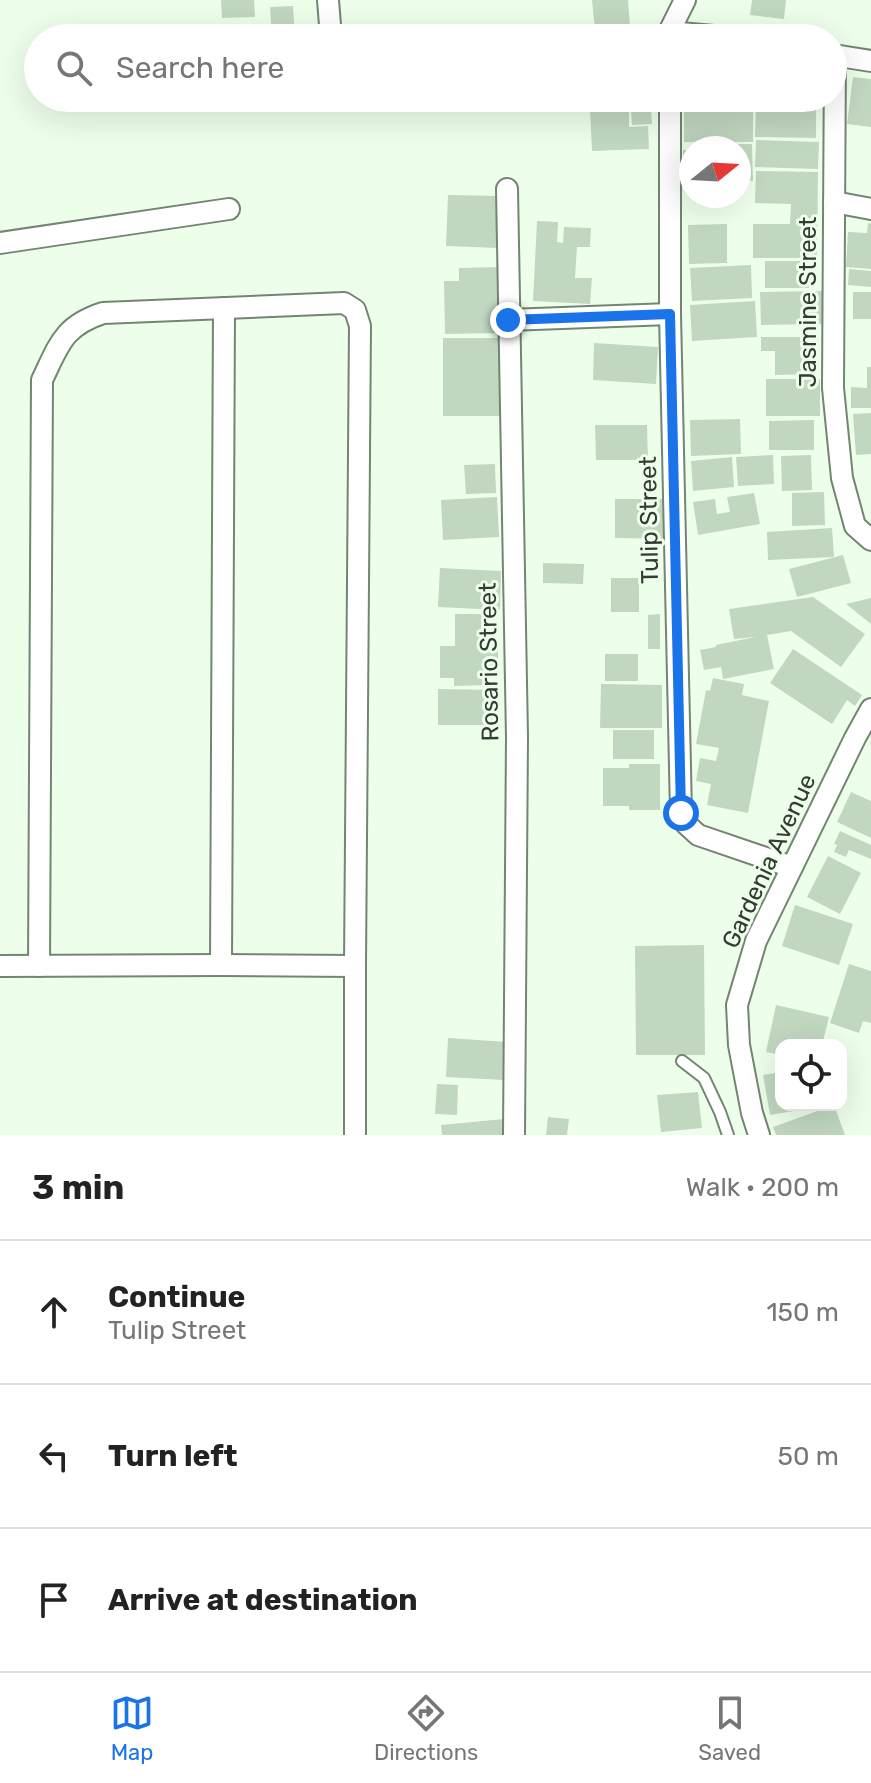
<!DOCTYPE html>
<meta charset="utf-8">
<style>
body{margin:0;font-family:Rubik,sans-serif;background:#f6f6f6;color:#222}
.controls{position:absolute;right:24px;bottom:24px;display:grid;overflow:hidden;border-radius:16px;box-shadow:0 8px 32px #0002}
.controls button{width:72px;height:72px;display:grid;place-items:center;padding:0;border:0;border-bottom:2px solid #e0e0e0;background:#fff;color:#222;font:40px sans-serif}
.compass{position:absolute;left:679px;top:136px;width:72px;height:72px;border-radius:50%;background:#fff;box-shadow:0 8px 32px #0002;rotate:72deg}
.stop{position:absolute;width:24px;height:24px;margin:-18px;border:6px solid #1a73e8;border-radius:50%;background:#fff}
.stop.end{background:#1a73e8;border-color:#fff;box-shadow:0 2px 8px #0008}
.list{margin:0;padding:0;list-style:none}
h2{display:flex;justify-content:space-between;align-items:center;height:104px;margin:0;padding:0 32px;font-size:34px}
h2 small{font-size:26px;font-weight:400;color:#767676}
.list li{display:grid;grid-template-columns:52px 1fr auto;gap:24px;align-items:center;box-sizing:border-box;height:144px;padding:0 32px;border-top:2px solid #e0e0e0}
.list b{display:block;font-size:30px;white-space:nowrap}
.list p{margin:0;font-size:26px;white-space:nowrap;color:#767676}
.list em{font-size:26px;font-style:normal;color:#767676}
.icon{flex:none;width:44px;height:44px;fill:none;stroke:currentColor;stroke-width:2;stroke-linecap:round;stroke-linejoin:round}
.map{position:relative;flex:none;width:871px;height:1135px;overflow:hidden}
.search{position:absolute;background:#fff;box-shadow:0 8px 32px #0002;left:24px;right:24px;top:24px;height:88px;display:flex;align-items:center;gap:20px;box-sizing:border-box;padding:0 28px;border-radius:44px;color:#767676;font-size:30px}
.sheet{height:536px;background:#fff}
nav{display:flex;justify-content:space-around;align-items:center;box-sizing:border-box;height:112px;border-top:2px solid #e0e0e0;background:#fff;font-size:22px;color:#767676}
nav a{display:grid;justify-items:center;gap:4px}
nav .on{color:#1a73e8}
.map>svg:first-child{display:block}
</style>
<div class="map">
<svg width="871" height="1135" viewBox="0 0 871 1135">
<rect width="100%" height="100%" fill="#edffeb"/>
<g fill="#c1d7c0">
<polygon points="221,0 254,0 255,17 222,18"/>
<polygon points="592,0 628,0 630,27 595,30"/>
<polygon points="752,0 786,0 784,19 750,15"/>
<polygon points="293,6 295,38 272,38 270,7"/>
<polygon points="253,26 253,38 219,38 219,27"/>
<polygon points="853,77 871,79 871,127 847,124"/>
<polygon points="630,98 649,98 650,105 631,108"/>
<rect x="684" y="101" width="69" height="41"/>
<polygon points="756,104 816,105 816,138 755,137"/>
<polygon points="629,107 629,127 648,126 649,149 592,151 590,109"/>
<polygon points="651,109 652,124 632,125 631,110"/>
<polygon points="756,140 819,142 818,169 755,167"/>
<polygon points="713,144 752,144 753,181 739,181 739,148 713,148"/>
<rect x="683" y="150" width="8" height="39"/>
<polygon points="756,171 818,172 817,258 753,258 753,224 790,224 791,204 755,203"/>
<polygon points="448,195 500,196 499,248 446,246"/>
<polygon points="537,221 558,222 557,242 563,243 564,227 591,228 590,247 577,247 575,278 592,278 590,304 533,301"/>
<polygon points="868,223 871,224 871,269 846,267 848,232 867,233"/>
<polygon points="727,224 727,263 689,264 688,225"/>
<polygon points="765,261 808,261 809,288 765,288"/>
<polygon points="751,265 752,298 692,301 690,268"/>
<polygon points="499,267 500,333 445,334 444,281 459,281 459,268"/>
<polygon points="849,269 871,271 871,287 848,285"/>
<polygon points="822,291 822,324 761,325 760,292"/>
<rect x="853" y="292" width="18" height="27"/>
<polygon points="755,301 757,337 692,341 690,305"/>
<polygon points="761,337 818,337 818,351 812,351 812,374 775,375 775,351 761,351"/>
<polygon points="443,338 501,338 502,416 443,416"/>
<polygon points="594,343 658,347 656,384 593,380"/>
<polygon points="867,367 871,367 871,408 851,408 851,387 867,388"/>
<rect x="766" y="379" width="54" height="37"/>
<polygon points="871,413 871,454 856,455 853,414"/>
<polygon points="740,419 741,454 691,456 690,420"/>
<polygon points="814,420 814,450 769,450 769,421"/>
<polygon points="595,425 647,425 648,460 596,460"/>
<polygon points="773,455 774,484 738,486 736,457"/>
<polygon points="811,455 812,490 782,491 781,456"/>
<polygon points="732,457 734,487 693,491 691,461"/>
<polygon points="495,464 496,493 466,494 464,465"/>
<polygon points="824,492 825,525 792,526 792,493"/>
<polygon points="754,493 760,524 698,535 693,502 715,499 717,514 730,512 727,497"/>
<polygon points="497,497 499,537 443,540 441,500"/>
<polygon points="615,499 666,499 666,539 615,538"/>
<polygon points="832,528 834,557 768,560 767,532"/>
<polygon points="843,555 851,583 797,597 789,569"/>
<polygon points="543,563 584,564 583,584 543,583"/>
<polygon points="440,568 501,571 500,610 438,607"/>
<rect x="611" y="578" width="28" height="34"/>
<polygon points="813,597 865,634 841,667 791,631 767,635 774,669 723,679 721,667 704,670 700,650 716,647 716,645 755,637 734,639 729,609"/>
<polygon points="871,598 871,624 846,604"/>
<polygon points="455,614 484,614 484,638 488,638 488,650 498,649 498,671 489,671 489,685 454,686 454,678 440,678 440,646 455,646"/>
<polygon points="660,614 660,649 648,649 648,615"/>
<polygon points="793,649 862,695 855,706 847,700 832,724 770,683"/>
<rect x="605" y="654" width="33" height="27"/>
<polygon points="713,678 744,684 742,695 769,701 748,813 707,805 711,784 696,781 700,758 716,761 719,748 696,744 706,690 710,691"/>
<polygon points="601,684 662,685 662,728 600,728"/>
<polygon points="438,689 493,690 493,725 438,725"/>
<rect x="613" y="730" width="41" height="29"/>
<polygon points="629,764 660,764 660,810 629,810 629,806 603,806 603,768 629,768"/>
<polygon points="851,792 871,801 871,838 837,822"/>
<polygon points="840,831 871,845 871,859 849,850 846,857 834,852 837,845 834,844"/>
<polygon points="828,856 861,873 840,914 807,897"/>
<polygon points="795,905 853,924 839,965 782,946"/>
<polygon points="704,945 705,1055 636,1055 635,946"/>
<polygon points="849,964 871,971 871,1023 863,1021 859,1033 830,1023"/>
<polygon points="776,1005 829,1017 822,1045 781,1045 781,1055 766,1052"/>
<polygon points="448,1038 507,1042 505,1080 446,1077"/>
<polygon points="781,1072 781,1105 819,1105 819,1107 770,1115 763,1075"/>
<polygon points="437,1084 458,1085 457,1115 435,1114"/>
<polygon points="698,1092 702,1128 661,1132 657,1095"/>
<polygon points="834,1105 845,1135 776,1135 773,1127"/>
<polygon points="548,1117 569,1119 567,1135 546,1135"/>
<polygon points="504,1119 506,1135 442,1135 441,1125"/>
</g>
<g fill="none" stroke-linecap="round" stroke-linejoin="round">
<g stroke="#728671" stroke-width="14">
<polyline id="lane" points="682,1061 704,1078 720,1112 728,1135"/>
</g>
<g stroke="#728671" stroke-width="24">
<g id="street">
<polyline points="328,0 331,38"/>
<polyline points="669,32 736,38"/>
<polyline points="670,38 669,32 685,0"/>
<polyline points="833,55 871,61"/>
<polyline points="835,55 833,388 842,478 855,526 871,540"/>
<polyline points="670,98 670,314 681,813 686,824 698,835 792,867"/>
<polyline points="507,189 517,737 514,1135"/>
<polyline points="834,202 871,209"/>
<polyline points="0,243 229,209"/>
<polyline points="508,320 670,314"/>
<polyline points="221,965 224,308"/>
<polyline points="0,966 221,965 355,966 355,1135"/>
<path d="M39,966L42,380C59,345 63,326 103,313L344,303L355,310L360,326L355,966"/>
<polyline points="759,1135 752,1113 739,1045 737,1005 756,941 855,738 871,709"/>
</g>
</g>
<use href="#lane" stroke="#fff" stroke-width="10"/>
<use href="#street" stroke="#fff" stroke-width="20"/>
</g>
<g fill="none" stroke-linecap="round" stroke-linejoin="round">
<polyline stroke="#1a73e8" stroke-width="10" points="508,320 670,314 681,813"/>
</g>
<g text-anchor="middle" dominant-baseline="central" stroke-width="6" stroke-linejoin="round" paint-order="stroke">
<g font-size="24" fill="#333b32" stroke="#edffeb">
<text transform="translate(808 302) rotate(-90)">Jasmine Street</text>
<text transform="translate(649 520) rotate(-91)">Tulip Street</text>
<text transform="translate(489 662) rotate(-91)">Rosario Street</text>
<text transform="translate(769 861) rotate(-65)">Gardenia Avenue</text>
</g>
</g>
</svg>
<div class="controls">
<button><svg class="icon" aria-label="locate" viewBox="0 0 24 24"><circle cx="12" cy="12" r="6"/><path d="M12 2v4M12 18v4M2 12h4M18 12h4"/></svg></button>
</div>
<svg class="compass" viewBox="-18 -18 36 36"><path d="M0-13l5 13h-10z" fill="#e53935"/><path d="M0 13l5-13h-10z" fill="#767676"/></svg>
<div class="stop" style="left:681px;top:813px"></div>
<div class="stop end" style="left:508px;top:320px"></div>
<div class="search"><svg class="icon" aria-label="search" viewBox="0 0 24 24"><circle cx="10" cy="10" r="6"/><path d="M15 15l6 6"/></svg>Search here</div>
</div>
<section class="sheet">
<h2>3 min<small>Walk · 200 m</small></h2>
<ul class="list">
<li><svg class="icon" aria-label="ahead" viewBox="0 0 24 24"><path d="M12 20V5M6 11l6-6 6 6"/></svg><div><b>Continue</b><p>Tulip Street</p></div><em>150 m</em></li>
<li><svg class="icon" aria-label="left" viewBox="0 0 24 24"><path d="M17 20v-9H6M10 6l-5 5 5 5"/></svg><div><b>Turn left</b></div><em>50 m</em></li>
<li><svg class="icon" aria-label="arrive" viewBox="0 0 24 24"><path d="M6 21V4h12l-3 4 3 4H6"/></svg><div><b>Arrive at destination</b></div></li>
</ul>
</section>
<nav>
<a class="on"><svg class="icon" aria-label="map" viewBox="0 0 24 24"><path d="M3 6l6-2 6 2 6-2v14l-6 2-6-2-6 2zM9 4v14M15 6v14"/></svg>Map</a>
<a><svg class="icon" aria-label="directions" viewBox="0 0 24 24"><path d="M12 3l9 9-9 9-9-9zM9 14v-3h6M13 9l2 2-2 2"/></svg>Directions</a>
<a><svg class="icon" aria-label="saved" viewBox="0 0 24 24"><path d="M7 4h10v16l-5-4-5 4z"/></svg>Saved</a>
</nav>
